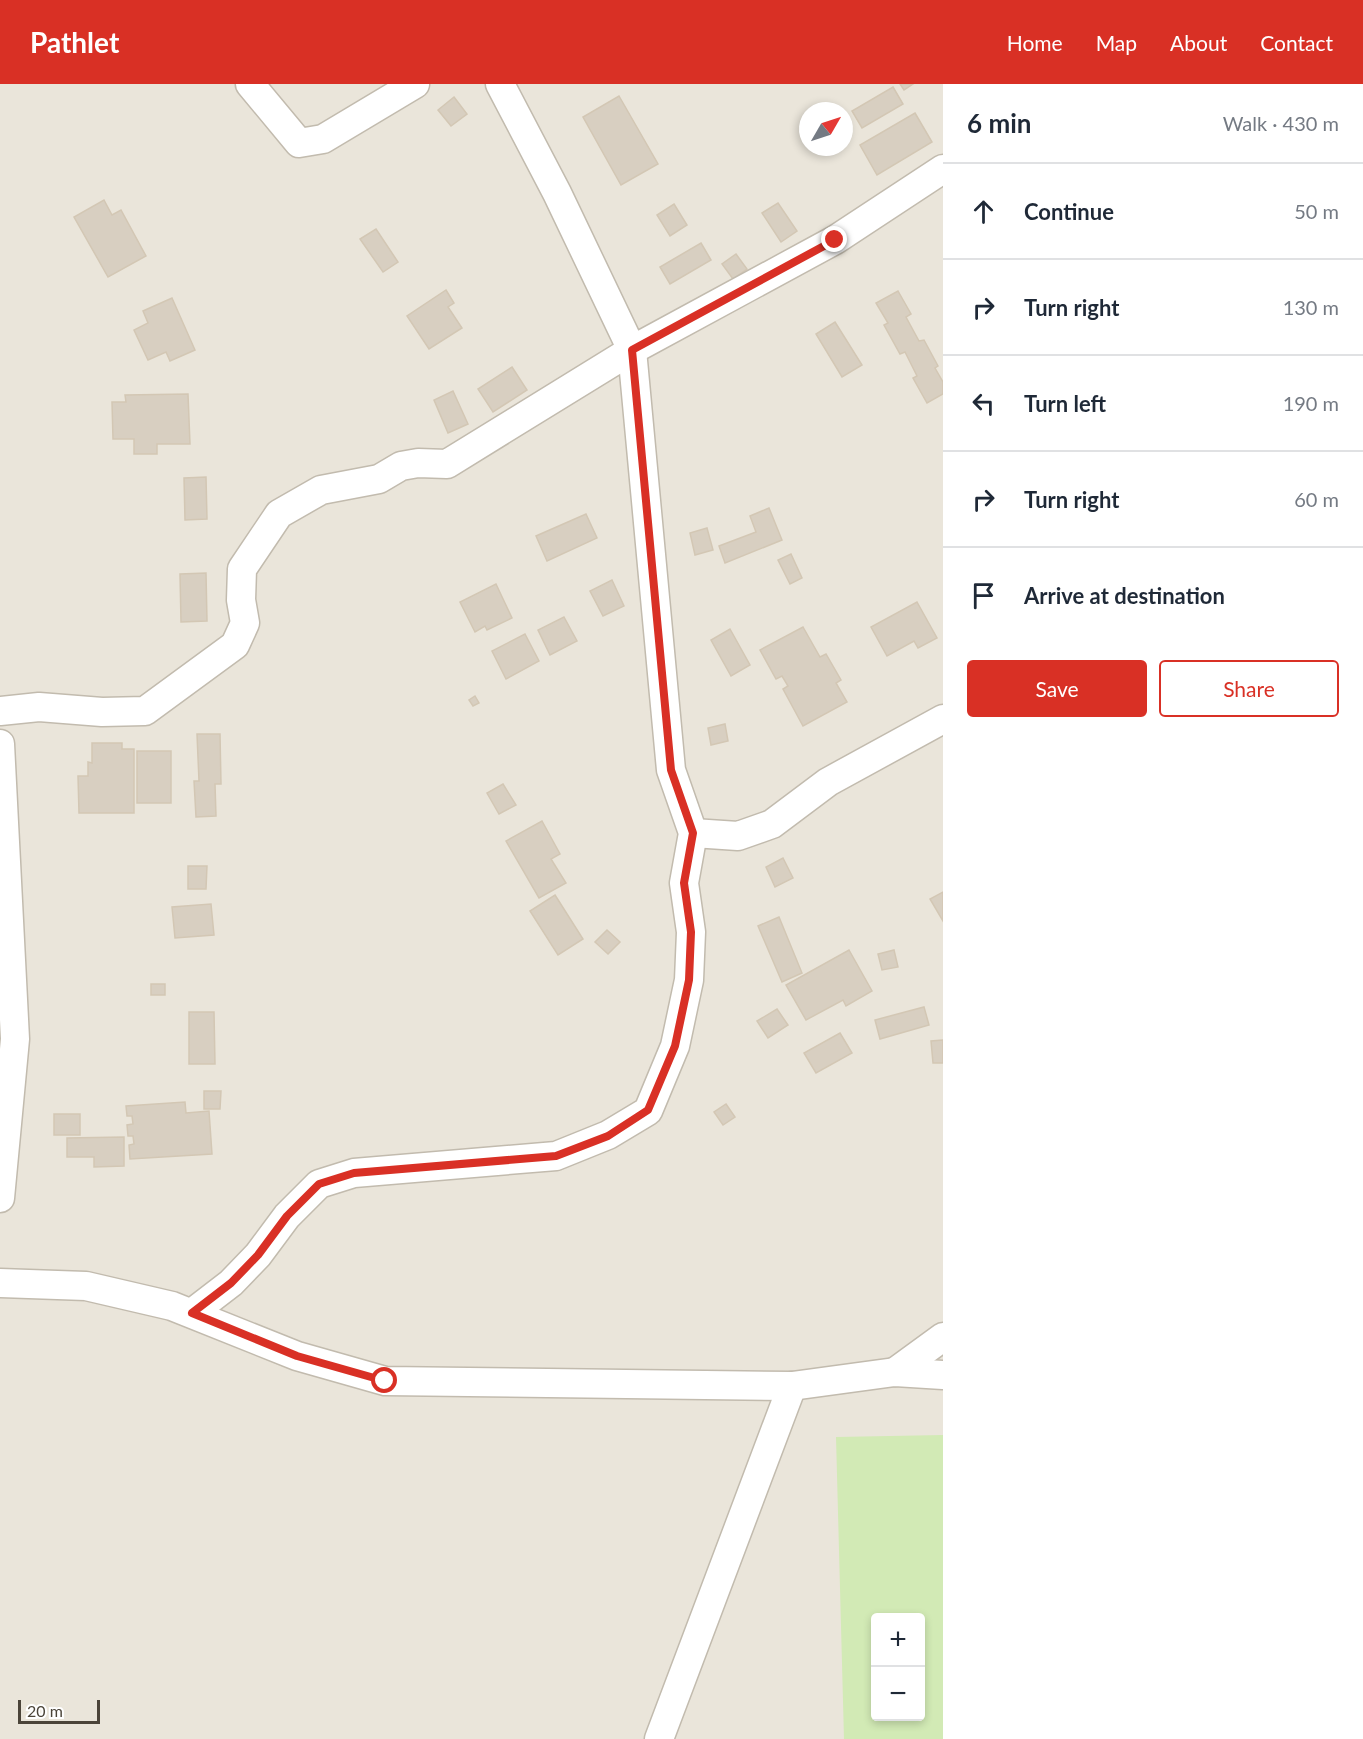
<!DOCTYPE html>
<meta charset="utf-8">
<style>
body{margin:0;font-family:Lato,sans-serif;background:#f2f2f3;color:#1f2937}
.controls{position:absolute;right:18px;bottom:18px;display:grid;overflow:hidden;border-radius:6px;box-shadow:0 3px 9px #0003}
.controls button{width:54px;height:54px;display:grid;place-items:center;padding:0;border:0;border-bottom:2px solid #e0e1e3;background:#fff;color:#1f2937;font:30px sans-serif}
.compass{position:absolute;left:799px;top:18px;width:54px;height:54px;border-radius:50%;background:#fff;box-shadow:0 3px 9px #0003;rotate:51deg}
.scale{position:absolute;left:18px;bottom:15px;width:82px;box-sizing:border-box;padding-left:6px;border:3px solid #4b4439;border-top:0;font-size:16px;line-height:21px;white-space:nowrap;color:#4b4439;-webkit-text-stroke:4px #fff;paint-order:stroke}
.stop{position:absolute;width:18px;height:18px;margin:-14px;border:4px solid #d93025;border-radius:50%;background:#fff}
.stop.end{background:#d93025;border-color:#fff;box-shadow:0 2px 6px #0008}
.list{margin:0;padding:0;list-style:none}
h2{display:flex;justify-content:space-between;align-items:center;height:78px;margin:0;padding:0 24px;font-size:26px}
h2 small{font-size:20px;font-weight:400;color:#747a83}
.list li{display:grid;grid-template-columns:39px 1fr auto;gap:18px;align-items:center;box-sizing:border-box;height:96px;padding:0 24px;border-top:2px solid #e0e1e3}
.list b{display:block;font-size:22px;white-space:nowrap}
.list em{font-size:20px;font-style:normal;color:#747a83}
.actions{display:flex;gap:12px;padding:18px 24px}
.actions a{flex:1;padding:14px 0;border:2px solid #d93025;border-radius:6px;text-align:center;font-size:21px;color:#d93025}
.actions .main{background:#d93025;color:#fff}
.icon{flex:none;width:33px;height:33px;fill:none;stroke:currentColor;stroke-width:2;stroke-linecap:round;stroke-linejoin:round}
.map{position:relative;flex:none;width:943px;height:1655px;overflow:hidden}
header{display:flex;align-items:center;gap:36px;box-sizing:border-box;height:84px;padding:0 30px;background:#d93025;color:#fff}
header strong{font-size:28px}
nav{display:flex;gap:33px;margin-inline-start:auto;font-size:21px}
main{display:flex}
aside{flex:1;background:#fff}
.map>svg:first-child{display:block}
</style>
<header>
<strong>Pathlet</strong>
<nav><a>Home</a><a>Map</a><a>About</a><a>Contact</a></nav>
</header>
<main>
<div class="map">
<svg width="943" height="1655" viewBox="0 0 943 1655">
<rect width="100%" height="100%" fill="#f6f3ec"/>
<path fill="#eae5da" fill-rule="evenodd" d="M0,0H943V1655H0ZM808,27H844V63H808ZM876,1534H920V1632H876Z"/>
<path fill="#d2eab5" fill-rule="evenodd" d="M943,1351V1655H844L836,1353ZM876,1534H920V1632H876Z"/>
<g fill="#d8cfc1" stroke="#d3c7b4" stroke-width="1.5">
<polygon points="900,0 913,0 904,6"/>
<polygon points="893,3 903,20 862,44 852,27"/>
<polygon points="619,12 658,80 621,101 583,33"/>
<polygon points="454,13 467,30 451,42 438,26"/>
<polygon points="915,29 932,58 877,91 860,61"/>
<polygon points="104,116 112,131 121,126 146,172 108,193 74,133"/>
<polygon points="778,119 797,147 781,158 762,129"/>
<polygon points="674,120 687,141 670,152 657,131"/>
<polygon points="376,145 398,178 383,188 360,155"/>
<polygon points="701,159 711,176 670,200 660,183"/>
<polygon points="736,170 747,185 733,195 722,180"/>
<polygon points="446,206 454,219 448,223 462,244 429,265 407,232"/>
<polygon points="898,207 911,230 906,233 919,257 924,256 938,282 935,284 943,298 943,310 927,319 913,294 917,292 905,268 900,270 884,241 888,239 876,219"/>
<polygon points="172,214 195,266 170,277 166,268 148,276 134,246 148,239 143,227"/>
<polygon points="835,238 862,281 842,293 816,250"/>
<polygon points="512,283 527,306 493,328 478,305"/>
<polygon points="453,307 468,340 448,349 434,316"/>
<polygon points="188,310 190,360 157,360 157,370 134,370 134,355 113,355 112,318 126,318 125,311"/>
<polygon points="206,393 207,435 185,436 184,394"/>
<polygon points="769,424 782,456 725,479 719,462 756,448 750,432"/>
<polygon points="586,430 597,454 547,477 536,452"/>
<polygon points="707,444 713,466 695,471 690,449"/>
<polygon points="791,470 802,494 790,500 778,476"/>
<polygon points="206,489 207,537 181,538 180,490"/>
<polygon points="612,496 624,522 603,532 590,507"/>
<polygon points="496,500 512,534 487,546 485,542 475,548 460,518"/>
<polygon points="917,518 937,554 918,564 914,557 887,572 871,543"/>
<polygon points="564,533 577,557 550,571 538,546"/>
<polygon points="803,543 820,573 826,570 841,596 836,599 847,618 803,642 783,605 788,602 782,592 776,595 760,566"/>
<polygon points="730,545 750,581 731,592 711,556"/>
<polygon points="525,550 539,577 506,595 492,567"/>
<polygon points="475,612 479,619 473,622 469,616"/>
<polygon points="725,640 728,657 711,661 708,644"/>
<polygon points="197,650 220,650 221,700 215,700 216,732 196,733 194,697 199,697"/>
<polygon points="92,659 122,659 122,665 134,665 134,729 79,729 78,692 88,692 88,678 92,679"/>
<rect x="137" y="667" width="34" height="52"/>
<polygon points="503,700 516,721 499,730 487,709"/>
<polygon points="542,737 560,770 551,775 566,799 539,814 506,757"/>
<polygon points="783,774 793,794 775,803 766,783"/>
<polygon points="188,782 207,782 206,805 188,805"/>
<polygon points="943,808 943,837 930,815"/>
<polygon points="555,811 583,855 558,871 530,827"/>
<polygon points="211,820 214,851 175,854 172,823"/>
<polygon points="779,833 802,889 782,898 758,842"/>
<polygon points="607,846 620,858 608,870 595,858"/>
<polygon points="849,866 872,907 846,922 843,916 806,936 786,901"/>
<polygon points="894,866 898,883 882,886 878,870"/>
<rect x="151" y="900" width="14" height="11"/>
<polygon points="924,923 929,941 880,955 875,936"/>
<polygon points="777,925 788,941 768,954 757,937"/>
<polygon points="189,928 214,928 215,980 189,980"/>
<polygon points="840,949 852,969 816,989 804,969"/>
<polygon points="943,956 943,979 933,979 931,957"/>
<polygon points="204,1007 221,1007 220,1025 204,1025"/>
<polygon points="185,1018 186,1029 209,1027 212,1070 130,1075 129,1061 134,1060 133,1052 128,1052 127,1041 133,1040 132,1032 127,1032 126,1022"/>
<polygon points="726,1020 735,1033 723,1041 714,1028"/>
<rect x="54" y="1030" width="26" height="21"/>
<polygon points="124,1053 124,1082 94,1083 94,1073 67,1073 67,1054"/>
</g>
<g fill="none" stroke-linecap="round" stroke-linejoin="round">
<g stroke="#c2bbae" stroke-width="31">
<g id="minor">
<polyline points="250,0 299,59 323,55 415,0"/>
<polyline points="0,627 39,623 102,628 145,627 235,561 245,539 241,516 242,485 279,430 321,406 379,395 401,382 418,379 447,380 632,266 835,156 943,85"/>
<polyline points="0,660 15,955 0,1114"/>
<polyline points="693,749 738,752 772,740 828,698 943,635"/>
<polyline points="0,1199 86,1202 172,1222 297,1272 385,1297 792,1302 895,1288 943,1291"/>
<polyline points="192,1229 231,1199 258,1171 287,1132 319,1100 354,1089 556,1072 608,1051 648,1027 675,962 689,896 691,848 684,799 693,749 671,686 632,266 557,109 500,0"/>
<polyline points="895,1288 943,1253"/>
<polyline points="659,1655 792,1302"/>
</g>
</g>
<use href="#minor" stroke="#fff" stroke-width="28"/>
</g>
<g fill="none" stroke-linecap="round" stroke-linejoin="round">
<polyline stroke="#d93025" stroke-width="8" points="385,1297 297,1272 192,1229 231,1199 258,1171 287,1132 319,1100 354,1089 556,1072 608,1052 648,1026 675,962 689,896 691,848 684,799 693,749 671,686 632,266 835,156"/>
</g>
</svg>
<div class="controls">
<button>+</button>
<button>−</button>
</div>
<svg class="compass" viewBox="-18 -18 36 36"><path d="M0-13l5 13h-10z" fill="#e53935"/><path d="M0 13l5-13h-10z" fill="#747a83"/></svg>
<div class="scale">20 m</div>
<div class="stop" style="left:385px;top:1297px"></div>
<div class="stop end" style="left:835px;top:156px"></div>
</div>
<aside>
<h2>6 min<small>Walk · 430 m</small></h2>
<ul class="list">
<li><svg class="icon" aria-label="ahead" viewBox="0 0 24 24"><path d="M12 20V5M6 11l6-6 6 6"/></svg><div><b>Continue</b></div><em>50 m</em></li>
<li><svg class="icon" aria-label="right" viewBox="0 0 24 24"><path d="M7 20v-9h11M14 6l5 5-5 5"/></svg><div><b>Turn right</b></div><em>130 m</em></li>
<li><svg class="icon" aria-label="left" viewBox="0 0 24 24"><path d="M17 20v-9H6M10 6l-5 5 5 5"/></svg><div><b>Turn left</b></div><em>190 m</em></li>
<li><svg class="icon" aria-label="right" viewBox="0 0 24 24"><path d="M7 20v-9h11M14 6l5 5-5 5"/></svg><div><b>Turn right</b></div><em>60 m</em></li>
<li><svg class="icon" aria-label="arrive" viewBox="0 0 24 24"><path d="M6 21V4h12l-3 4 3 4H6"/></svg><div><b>Arrive at destination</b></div></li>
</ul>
<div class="actions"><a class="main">Save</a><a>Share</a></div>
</aside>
</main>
